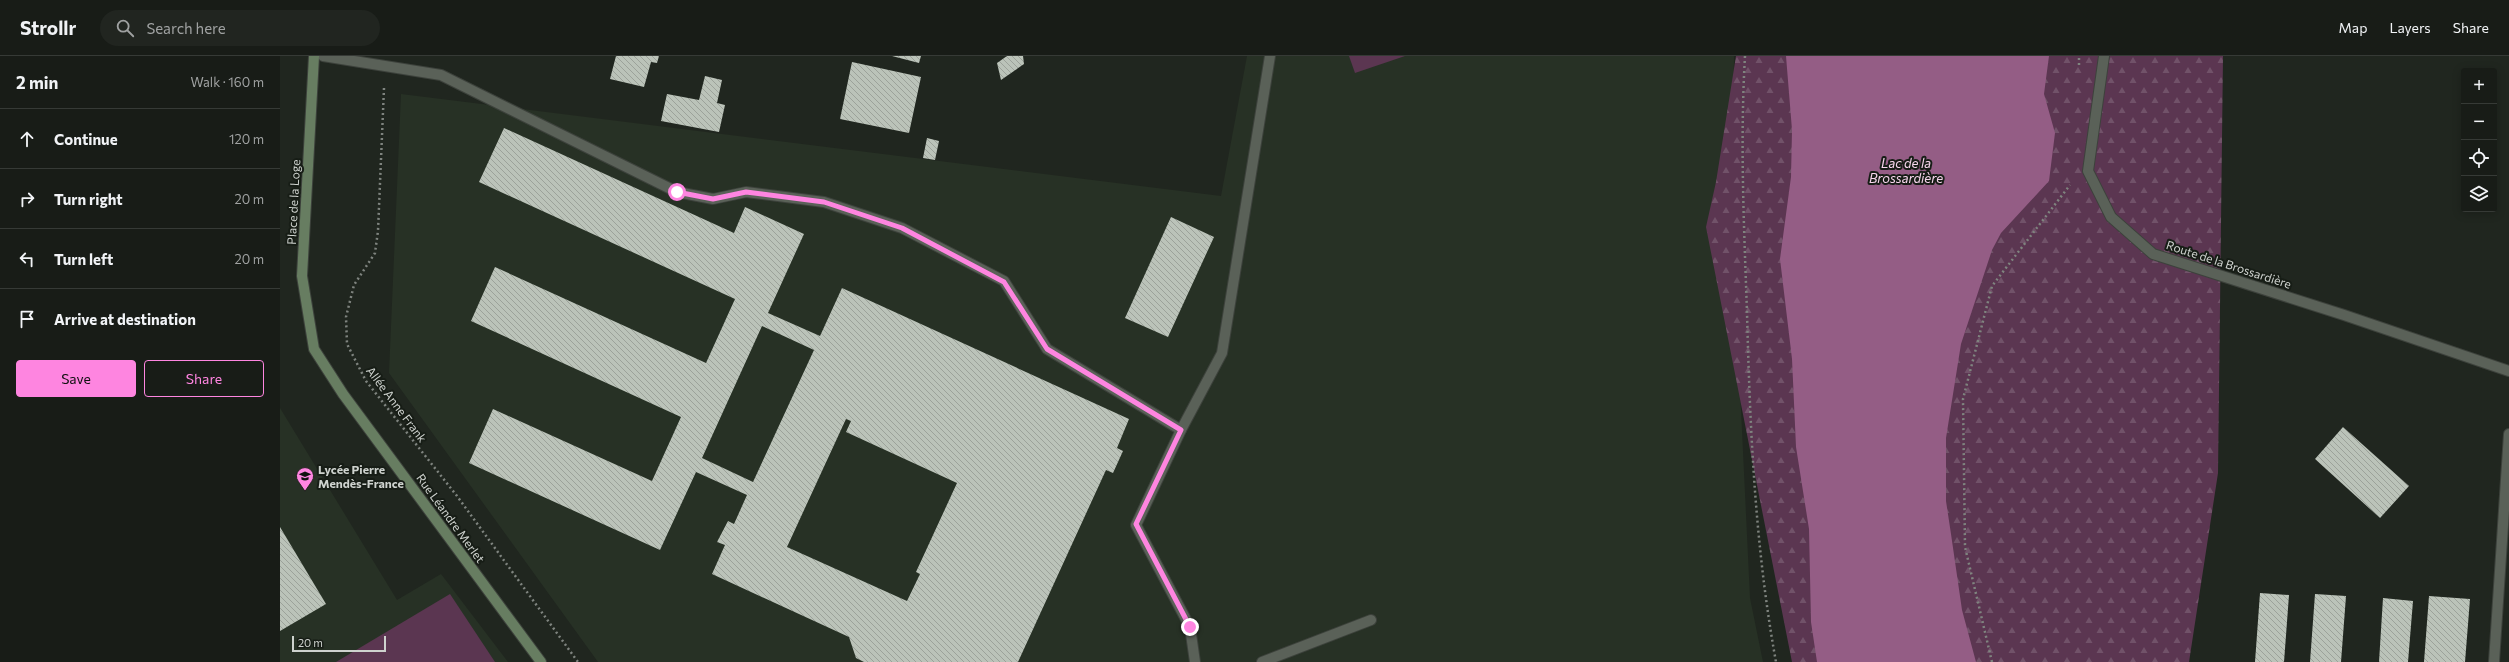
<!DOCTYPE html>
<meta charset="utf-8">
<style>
body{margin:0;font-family:Commissioner,sans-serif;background:#212520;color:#f1f3f6}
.controls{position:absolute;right:12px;top:12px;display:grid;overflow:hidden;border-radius:4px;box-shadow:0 2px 10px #0003}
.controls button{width:36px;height:36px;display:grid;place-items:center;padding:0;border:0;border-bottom:1px solid #363a36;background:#181c17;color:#f1f3f6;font:20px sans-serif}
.scale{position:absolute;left:12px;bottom:10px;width:94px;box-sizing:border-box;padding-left:4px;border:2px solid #ced2ce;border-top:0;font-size:11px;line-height:14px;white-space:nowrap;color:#ced2ce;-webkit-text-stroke:3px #171d16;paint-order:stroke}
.stop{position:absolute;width:12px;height:12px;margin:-9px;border:3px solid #fe85e0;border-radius:50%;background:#fff}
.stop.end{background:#fe85e0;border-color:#fff;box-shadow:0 1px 4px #0008}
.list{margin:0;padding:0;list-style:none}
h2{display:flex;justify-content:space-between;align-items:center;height:52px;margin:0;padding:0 16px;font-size:17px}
h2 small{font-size:13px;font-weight:400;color:#9fa1a1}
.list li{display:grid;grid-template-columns:26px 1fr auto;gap:12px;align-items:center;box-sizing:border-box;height:60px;padding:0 16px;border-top:1px solid #363a36}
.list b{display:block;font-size:15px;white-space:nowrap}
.list em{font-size:13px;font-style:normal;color:#9fa1a1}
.actions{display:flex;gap:8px;padding:12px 16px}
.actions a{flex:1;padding:9px 0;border:1px solid #fe85e0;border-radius:4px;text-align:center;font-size:14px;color:#fe85e0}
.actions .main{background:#fe85e0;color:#111}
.icon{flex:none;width:22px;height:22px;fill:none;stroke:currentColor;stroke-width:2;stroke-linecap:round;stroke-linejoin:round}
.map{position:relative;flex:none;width:2229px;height:606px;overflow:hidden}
header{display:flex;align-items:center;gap:24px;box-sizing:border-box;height:56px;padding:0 20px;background:#181c17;border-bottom:1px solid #363a36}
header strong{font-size:19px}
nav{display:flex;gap:22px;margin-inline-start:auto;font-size:14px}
.search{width:280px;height:36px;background:#212520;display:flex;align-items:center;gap:10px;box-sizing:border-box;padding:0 14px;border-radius:22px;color:#9fa1a1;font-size:15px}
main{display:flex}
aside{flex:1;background:#181c17}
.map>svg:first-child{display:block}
</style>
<header>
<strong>Strollr</strong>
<div class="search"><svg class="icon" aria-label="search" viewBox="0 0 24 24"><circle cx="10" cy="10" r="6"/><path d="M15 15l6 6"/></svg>Search here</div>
<nav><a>Map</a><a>Layers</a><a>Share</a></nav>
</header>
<main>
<aside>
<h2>2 min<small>Walk · 160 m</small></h2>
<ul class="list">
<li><svg class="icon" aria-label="ahead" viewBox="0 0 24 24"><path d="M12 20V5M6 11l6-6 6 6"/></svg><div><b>Continue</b></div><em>120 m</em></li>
<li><svg class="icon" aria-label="right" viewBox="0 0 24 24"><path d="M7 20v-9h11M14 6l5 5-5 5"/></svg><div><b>Turn right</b></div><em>20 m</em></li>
<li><svg class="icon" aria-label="left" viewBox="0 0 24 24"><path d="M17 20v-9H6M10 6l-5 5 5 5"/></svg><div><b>Turn left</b></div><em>20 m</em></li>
<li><svg class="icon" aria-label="arrive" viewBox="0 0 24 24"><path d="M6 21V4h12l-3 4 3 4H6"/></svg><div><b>Arrive at destination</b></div></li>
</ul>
<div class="actions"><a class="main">Save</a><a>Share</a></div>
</aside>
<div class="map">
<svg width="2229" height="606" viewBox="0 0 2229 606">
<defs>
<pattern id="forest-firs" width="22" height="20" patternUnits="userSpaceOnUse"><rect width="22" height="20" fill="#5b3651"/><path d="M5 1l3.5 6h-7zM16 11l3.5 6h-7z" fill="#715269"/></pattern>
<pattern id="building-back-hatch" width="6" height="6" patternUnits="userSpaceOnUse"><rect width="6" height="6" fill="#bbc3b9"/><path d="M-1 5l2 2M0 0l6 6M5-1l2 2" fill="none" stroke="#9ca29a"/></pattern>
</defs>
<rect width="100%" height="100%" fill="#20261f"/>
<g fill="#273125">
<polygon points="967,0 1454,0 1452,165 1470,542 1483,606 318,606 109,317 121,38 941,140"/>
<polygon points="0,352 117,544 161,518 228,606 0,606"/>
</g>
<polygon fill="url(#forest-firs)" points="1456,0 1943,0 1938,417 1909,606 1512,606 1426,171 1436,126"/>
<g fill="#5b3651">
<polygon points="1069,0 1125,0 1075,17"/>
<polygon points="170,538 215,606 56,606"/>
</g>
<polygon fill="#945d85" points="1506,0 1769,0 1764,38 1775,77 1769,125 1721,177 1712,194 1681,288 1666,382 1666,445 1671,478 1682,554 1696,606 1537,606 1531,566 1529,473 1516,391 1512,303 1500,203 1511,121 1512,74"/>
<g fill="url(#building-back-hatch)" fill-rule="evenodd">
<polygon points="336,0 379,0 377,7 371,6 364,31 330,23"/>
<polygon points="612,0 641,0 639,7"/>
<polygon points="727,0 743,0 744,8 721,24 717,7"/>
<polygon points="572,6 641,21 629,77 560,63"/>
<polygon points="425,20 442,24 437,47 445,49 439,76 381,65 387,38 419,44"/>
<path d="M224,72L454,177L465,151L524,178L488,257L540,280L562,232L849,363L837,392L843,395L833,417L826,414L738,606H584L576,602L569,581L432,518L445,489L437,486L448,465L454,468L467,439L416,416L380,494L189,407L213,353L372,425L401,361L191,265L215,211L426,307L455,243L199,126ZM482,270L534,294L473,426L422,402ZM566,363L571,365L566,376L677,427L636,516L640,518L627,545L507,491Z"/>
<polygon points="647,82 659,85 655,104 643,102"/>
<polygon points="891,161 934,181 888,281 845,262"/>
<polygon points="2063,371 2129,430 2100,462 2035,403"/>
<polygon points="0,471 46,548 0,575"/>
<polygon points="1980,537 2009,539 2004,606 1975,606"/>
<polygon points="2035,538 2066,540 2061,606 2030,606"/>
<polygon points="2149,540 2190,543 2185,606 2144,606"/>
<polygon points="2103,542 2133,545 2128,606 2099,606"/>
</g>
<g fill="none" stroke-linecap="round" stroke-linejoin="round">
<g stroke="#3d423c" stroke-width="12">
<g id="lane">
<polyline points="43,0 161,19 397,136 433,143 466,136 544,146 622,172 724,225 767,293 901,374"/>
<polyline points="915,606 910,571 856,469 901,374 942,297 990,0"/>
<polyline points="982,606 1091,564"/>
</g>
</g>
<g stroke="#3d423c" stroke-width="12">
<g id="street">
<polyline points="1824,0 1808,115 1831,161 1873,198 2064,259 2229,315"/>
<polyline points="2214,606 2229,378"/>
</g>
</g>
<g stroke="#3d423c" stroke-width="12">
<polyline id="secondary" points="34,0 22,220 34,293 63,338 261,606"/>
</g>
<g stroke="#7f847f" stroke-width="2.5" stroke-dasharray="2 3" stroke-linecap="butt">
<path d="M1465,0C1460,86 1464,171 1467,256C1470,373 1475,491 1496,606"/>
<polyline points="1799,9 1799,0"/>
<polyline points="104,32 98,175 95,197 74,229 66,261 67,288 86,325 177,440 298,606"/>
<polyline points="1712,606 1685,491 1683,343 1712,230 1790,129"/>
</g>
<use href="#lane" stroke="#5a6158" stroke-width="10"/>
<use href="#street" stroke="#5a6158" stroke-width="10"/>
<use href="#secondary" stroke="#677d61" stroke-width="10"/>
</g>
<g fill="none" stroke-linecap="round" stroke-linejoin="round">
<polyline stroke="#fe85e0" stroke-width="5" points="397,136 433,143 466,136 544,146 622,172 724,226 767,293 901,374 856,468 910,571"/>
</g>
<defs>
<g id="school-pin" transform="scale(0.9)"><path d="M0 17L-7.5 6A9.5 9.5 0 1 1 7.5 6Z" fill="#fe85e0" stroke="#171d16"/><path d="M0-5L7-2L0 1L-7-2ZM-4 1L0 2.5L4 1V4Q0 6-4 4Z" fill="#111"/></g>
</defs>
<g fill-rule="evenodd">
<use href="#school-pin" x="25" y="420"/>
</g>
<g text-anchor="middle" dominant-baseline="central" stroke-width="4" stroke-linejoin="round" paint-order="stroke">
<g font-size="12" fill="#ced2ce" stroke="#171d16">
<text transform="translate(13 146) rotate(-87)">Place de la Loge</text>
<text transform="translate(1949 208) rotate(18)">Route de la Brossardière</text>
<text transform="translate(117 348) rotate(53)">Allée Anne Frank</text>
<text transform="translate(171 462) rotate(54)">Rue Léandre Merlet</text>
</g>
<g font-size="12" font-weight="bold" fill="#ced2ce" stroke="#171d16" text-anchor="start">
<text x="38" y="413">Lycée Pierre<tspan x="38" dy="14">Mendès-France</tspan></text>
</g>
<g font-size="13" font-style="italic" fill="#f7d6ed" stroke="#171d16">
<text x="1626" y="107">Lac de la<tspan x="1626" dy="15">Brossardière</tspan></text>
</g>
</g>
</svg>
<div class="controls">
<button>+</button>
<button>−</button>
<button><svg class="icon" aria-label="locate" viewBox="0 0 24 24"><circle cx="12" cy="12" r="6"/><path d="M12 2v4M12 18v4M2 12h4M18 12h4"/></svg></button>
<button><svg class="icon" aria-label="layers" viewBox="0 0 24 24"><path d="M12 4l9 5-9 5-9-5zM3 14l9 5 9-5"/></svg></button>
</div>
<div class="scale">20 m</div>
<div class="stop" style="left:397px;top:136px"></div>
<div class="stop end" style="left:910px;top:571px"></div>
</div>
</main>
